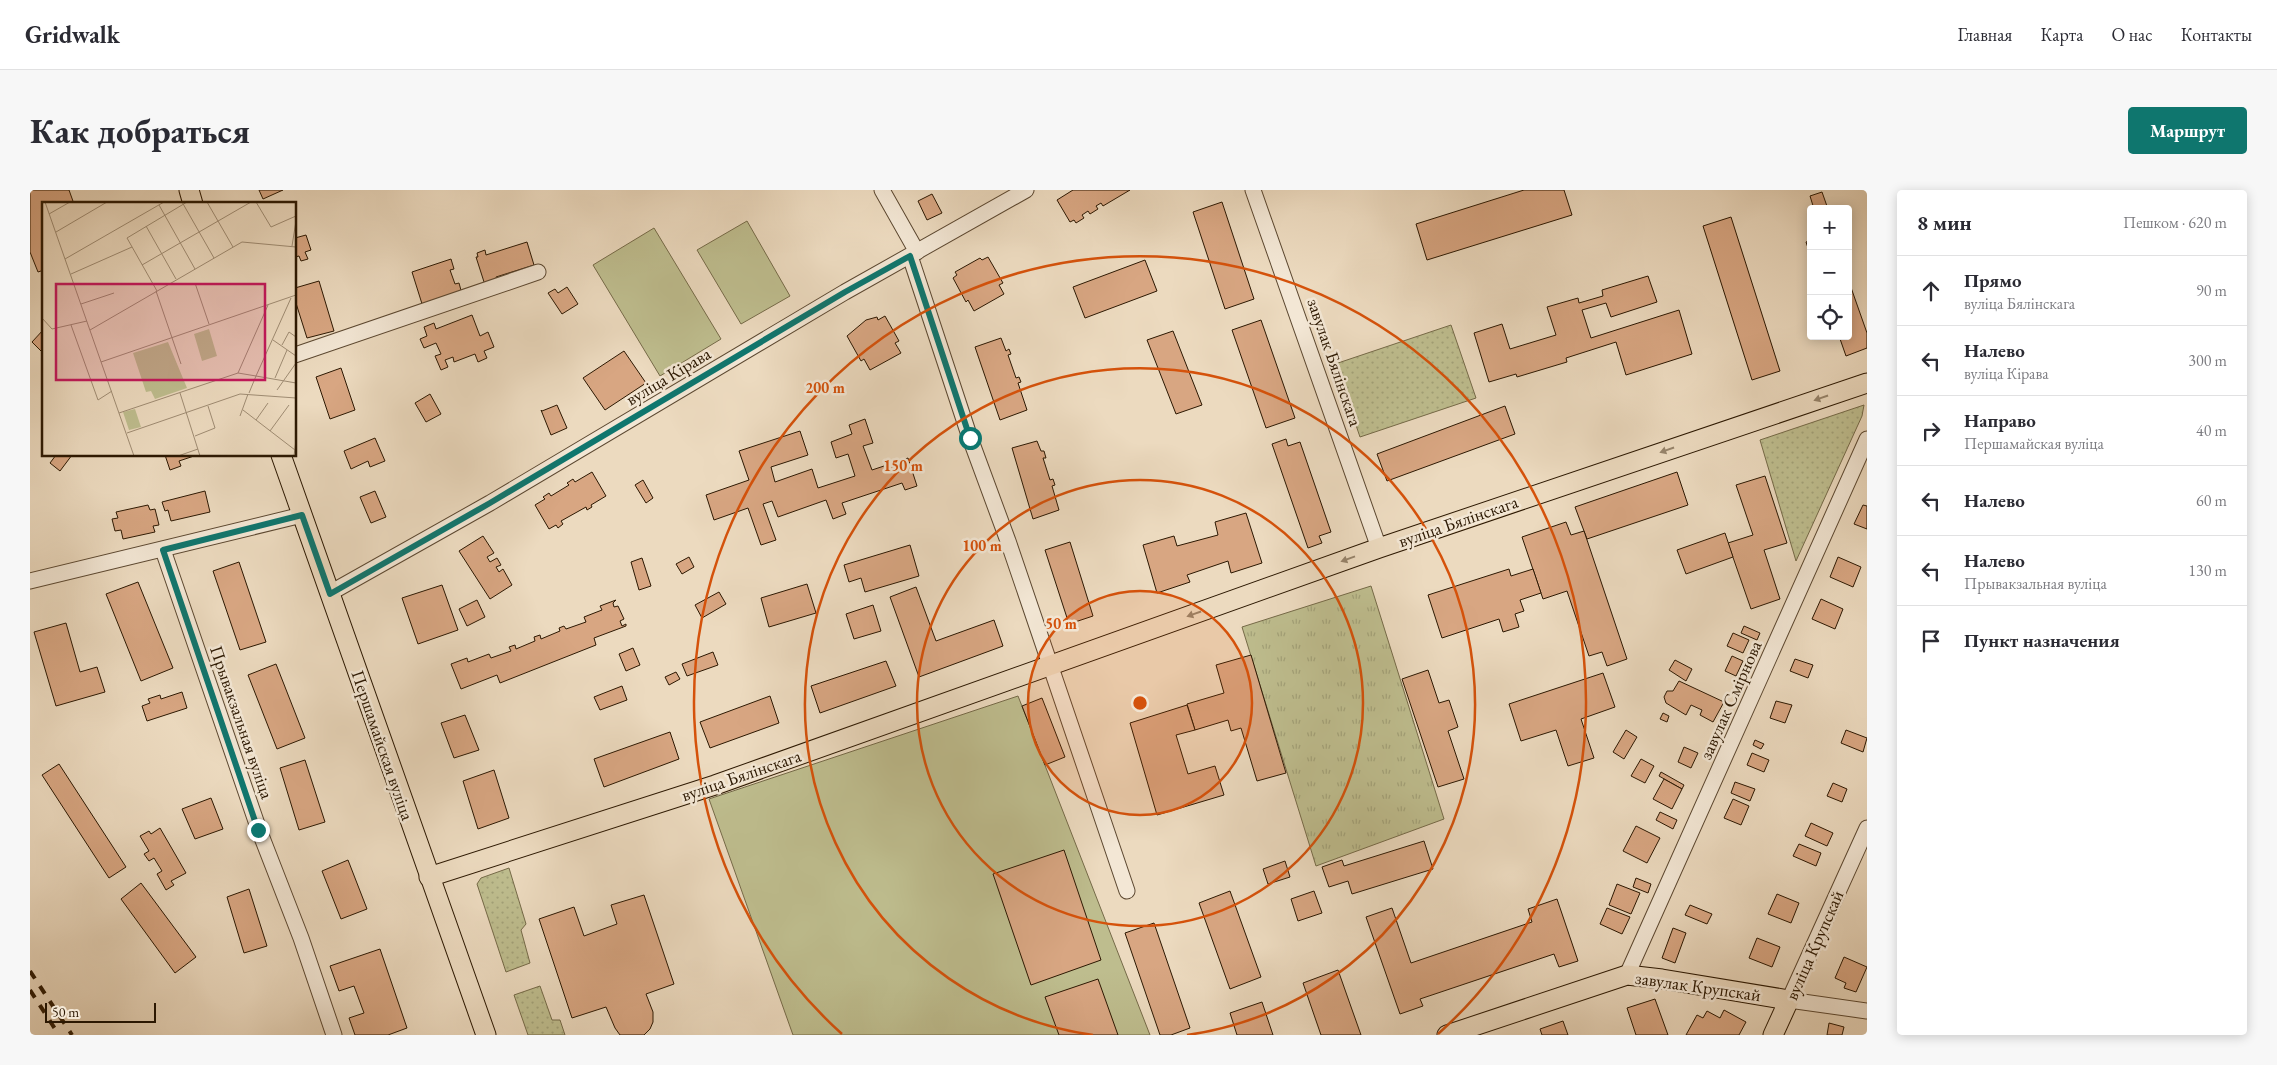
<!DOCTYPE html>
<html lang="ru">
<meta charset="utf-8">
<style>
body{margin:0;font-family:"EB Garamond",serif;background:#f7f7f7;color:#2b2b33}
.controls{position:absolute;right:15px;top:15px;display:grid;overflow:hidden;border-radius:5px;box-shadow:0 2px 12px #0003}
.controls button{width:45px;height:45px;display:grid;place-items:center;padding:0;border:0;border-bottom:1px solid #e1e1e2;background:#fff;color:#2b2b33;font:25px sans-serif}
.scale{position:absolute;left:15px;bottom:12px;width:111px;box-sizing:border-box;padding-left:5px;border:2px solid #2c1802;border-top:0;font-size:14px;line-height:18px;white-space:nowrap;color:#2c1802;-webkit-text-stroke:4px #f3e7d5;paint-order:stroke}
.stop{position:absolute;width:15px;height:15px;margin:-11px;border:4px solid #0f766e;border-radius:50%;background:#fff}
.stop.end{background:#0f766e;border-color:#fff;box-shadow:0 1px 5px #0008}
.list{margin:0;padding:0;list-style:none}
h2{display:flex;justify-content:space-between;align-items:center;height:65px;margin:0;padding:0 20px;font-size:21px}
h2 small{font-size:16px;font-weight:400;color:#7c7c81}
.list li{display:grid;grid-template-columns:32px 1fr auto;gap:15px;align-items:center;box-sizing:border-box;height:70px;padding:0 20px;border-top:1px solid #e1e1e2}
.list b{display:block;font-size:19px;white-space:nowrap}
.list p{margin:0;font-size:16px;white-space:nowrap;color:#7c7c81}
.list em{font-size:16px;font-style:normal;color:#7c7c81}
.icon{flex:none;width:28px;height:28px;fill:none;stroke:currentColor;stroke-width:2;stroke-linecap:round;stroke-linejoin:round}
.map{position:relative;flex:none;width:1837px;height:845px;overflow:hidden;border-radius:5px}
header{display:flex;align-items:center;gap:30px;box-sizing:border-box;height:70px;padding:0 25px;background:#fff;border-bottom:1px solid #e1e1e2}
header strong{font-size:24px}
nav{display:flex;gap:28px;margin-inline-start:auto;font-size:18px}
.intro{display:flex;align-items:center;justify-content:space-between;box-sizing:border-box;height:120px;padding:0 30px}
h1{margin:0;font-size:35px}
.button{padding:12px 22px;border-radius:5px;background:#0f766e;color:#fff;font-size:18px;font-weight:700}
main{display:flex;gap:30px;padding:0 30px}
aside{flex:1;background:#fff;border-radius:5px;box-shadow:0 2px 12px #0003}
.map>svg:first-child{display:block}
</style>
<header>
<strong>Gridwalk</strong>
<nav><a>Главная</a><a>Карта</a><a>О нас</a><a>Контакты</a></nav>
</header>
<div class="intro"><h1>Как добраться</h1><a class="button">Маршрут</a></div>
<main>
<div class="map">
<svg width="1837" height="845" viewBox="0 0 1837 845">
<defs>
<pattern id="grass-dots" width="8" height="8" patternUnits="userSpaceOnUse" patternTransform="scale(1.25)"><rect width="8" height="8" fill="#bebd8e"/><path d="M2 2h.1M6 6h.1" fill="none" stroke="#a3a279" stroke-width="1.8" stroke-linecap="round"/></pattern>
<pattern id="park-tufts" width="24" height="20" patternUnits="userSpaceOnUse" patternTransform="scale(1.25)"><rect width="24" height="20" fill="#bebd8e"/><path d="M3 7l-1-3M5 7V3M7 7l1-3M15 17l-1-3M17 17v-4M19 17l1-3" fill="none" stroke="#a3a279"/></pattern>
</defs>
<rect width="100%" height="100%" fill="#ecdabf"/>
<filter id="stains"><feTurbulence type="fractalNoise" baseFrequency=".004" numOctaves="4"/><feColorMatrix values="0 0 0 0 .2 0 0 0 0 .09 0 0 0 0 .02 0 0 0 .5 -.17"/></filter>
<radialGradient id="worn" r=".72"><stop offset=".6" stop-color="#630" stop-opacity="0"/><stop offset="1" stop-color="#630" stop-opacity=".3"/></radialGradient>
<g fill="url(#grass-dots)" stroke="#756a48">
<polygon points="1421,135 1446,208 1330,247 1305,174"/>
<polygon points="1834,215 1832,226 1766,371 1730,250"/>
<polygon points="479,678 496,734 491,740 500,773 476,782 447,694 451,688"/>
<polygon points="510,796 522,830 530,830 535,845 498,845 484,805"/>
</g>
<polygon fill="url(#park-tufts)" stroke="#756a48" points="1341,396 1414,629 1286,676 1212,437"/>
<g fill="#bebd8e" stroke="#756a48">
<polygon points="717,31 760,106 711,134 667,60"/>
<polygon points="624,38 691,149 630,186 563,75"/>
<polygon points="988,506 1120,845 763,845 679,609"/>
</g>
<g fill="#d8a682" stroke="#2c1802">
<polygon points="0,0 39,0 44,14 14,14 14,80 8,82 0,62"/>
<polygon points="229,0 253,0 233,9"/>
<polygon points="1043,0 1100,0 1073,16 1071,13 1066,16 1068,19 1060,24 1058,21 1052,25 1054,28 1046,33 1044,30 1040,32 1027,10"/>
<polygon points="1494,0 1534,0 1542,25 1397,70 1386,34"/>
<polygon points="1792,2 1798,19 1784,19 1780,6"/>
<polygon points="902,4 912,23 897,30 888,11"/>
<polygon points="1192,12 1224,109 1195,119 1163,22"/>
<polygon points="1701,27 1750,181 1722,190 1673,36"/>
<polygon points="276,45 281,60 275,62 278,69 271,71 269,66 265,67 265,48"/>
<polygon points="1781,50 1781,67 1776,52"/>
<polygon points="497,52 504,75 466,87 467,91 455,95 446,67 448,67 447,63 455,60 456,65"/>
<polygon points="958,67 973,93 969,95 974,104 944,121 938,110 936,112 923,88 927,85 925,82 950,68 952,70"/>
<polygon points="421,69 424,79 420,80 425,94 429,93 432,104 393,117 382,82"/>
<polygon points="1115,70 1127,101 1055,128 1043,97"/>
<polygon points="1618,86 1627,112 1581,127 1576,113 1552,120 1561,148 1649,120 1662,164 1596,185 1586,152 1536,168 1537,172 1487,187 1486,184 1459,192 1444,143 1472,134 1480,159 1526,145 1517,117 1548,108 1549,113 1573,106 1572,100"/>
<polygon points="1818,89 1837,143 1837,158 1816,166 1809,146 1818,146"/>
<polygon points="289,91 304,141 277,148 265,110 265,98"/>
<polygon points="537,97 548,114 532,124 518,103 525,99 528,103"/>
<polygon points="442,125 450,146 458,142 464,157 454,161 457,168 448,172 445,164 424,172 423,167 415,170 418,177 411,180 405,166 411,164 406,153 394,158 390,149 397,146 394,137 404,133 406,139"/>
<polygon points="855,126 869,151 865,153 871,163 840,180 834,169 831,171 817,146 836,130 847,127 848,130"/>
<polygon points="1231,130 1265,228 1236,238 1202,140"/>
<polygon points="14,139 14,164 2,152"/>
<polygon points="1143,141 1172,215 1146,224 1117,150"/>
<polygon points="971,148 976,161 979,159 981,164 978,165 986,188 989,187 991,192 988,193 997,220 970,230 945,157"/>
<polygon points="594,161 616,193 575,220 553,188"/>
<polygon points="311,178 325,220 300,229 286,187"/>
<polygon points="400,204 411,224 396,232 385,213"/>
<polygon points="527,215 537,238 521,245 511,220 512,221"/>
<polygon points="1475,216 1485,244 1357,291 1347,264"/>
<polygon points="835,229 843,253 833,256 842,280 878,268 887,296 875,300 872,293 812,313 816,324 803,329 796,310 748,327 742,311 733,314 746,350 731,355 718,318 684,330 676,305 719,290 709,261 770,241 778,265 741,277 745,292 782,279 788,298 825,286 818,264 806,268 801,252 822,244 819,235"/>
<polygon points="345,248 355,271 340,277 338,271 321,279 314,261"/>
<polygon points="1256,249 1258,256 1270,252 1301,342 1289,346 1292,353 1278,358 1242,254"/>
<polygon points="1007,251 1011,261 1014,261 1016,268 1013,268 1020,290 1023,289 1025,295 1022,296 1029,320 1003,329 982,258"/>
<polygon points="26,265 42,265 30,281 20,273"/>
<polygon points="135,265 164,265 164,266 149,271 151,276 140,280"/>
<polygon points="562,282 576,306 561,315 562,317 557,320 556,317 531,331 533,334 528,338 526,335 519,339 505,315 515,309 513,307 519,303 521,306 539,295 537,293 543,289 545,292"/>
<polygon points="1647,282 1658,315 1557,349 1545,317"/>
<polygon points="1735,286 1757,353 1734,360 1750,409 1721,419 1698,353 1723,345 1706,295"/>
<polygon points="613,290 623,308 616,313 605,295"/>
<polygon points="175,301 180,322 141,331 138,320 135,321 132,312"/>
<polygon points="345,301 356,327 341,333 330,307"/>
<polygon points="118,315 120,320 125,319 129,335 123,336 125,342 93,349 91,340 85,341 82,329 88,328 86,322"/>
<polygon points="1833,315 1837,316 1837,339 1824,334"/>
<polygon points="1216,323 1232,373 1201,383 1198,371 1157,385 1160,392 1127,403 1113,355 1144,346 1147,356 1188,345 1185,332"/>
<polygon points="1536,332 1541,345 1554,341 1597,469 1577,476 1572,462 1559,466 1537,401 1513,409 1492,347"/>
<polygon points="1695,343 1703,367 1656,384 1647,360"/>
<polygon points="453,346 464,363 457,367 460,372 467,368 471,375 466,377 469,382 473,379 482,395 460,409 429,361"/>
<polygon points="1040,352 1063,426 1039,434 1015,360"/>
<polygon points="880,355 889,386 835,402 831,388 819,392 814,375"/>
<polygon points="659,367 664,377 652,384 646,374"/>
<polygon points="1808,367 1831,377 1823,397 1800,387"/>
<polygon points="612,368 621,396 609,400 601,372"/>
<polygon points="209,372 236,452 210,460 183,381"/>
<polygon points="1479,379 1481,386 1503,379 1511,403 1490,410 1494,421 1485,424 1489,437 1473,442 1469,429 1412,448 1398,405"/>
<polygon points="108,392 143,478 111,491 76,404"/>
<polygon points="777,394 786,423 739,437 731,408"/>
<polygon points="412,395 428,440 388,454 372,408"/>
<polygon points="886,397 906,451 964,430 973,456 889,487 860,407"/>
<polygon points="689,402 696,414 672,428 665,415"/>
<polygon points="1791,409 1813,419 1805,439 1782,429"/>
<polygon points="447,410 455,427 437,436 429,419"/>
<polygon points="586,410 583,413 584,417 588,416 594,429 590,431 592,436 596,434 596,436 564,448 566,455 470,493 467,485 431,499 421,474 437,468 438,472 459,464 461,468 481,461 479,457 485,455 486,459 505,451 504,447 510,445 511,449 530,441 529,438 534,436 536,439 556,432 554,427 572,420 570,416"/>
<polygon points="843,415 851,441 824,449 816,424"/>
<polygon points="36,433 50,482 67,477 75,502 26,516 4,442"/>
<polygon points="1714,436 1730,443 1727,450 1711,443"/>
<polygon points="1703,443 1719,450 1713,463 1697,456"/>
<polygon points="603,458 610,475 596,481 589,464"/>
<polygon points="683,462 688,475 657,486 652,474"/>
<polygon points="1221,465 1256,583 1227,591 1211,538 1201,541 1198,530 1165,540 1157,514 1194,503 1186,475"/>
<polygon points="1702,466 1713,471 1706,486 1695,481"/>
<polygon points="1765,469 1783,475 1778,488 1760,481"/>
<polygon points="1645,470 1662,479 1656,491 1639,480"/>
<polygon points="856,471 866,496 790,523 781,496"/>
<polygon points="246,474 275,548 247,559 218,485"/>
<polygon points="1398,480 1409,513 1419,510 1428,537 1418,541 1434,589 1408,597 1372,489"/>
<polygon points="646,482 650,489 639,495 635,487"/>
<polygon points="1573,483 1585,517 1551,529 1564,568 1538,576 1526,540 1491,551 1479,514"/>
<polygon points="1649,491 1694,512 1683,532 1670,525 1672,520 1661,515 1656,525 1636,513 1634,507 1637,501 1643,501"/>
<polygon points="592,496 597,510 570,520 564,507"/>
<polygon points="152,502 157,518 117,531 112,516 120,513 118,509 130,505 131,509"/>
<polygon points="740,506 749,533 680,558 670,532"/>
<polygon points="1012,508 1035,567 1015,575 992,516"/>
<polygon points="1746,511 1762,515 1755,533 1740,528"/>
<polygon points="1157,515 1165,540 1146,545 1158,584 1185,576 1194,605 1127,625 1100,533"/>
<polygon points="1633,523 1639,526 1637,532 1630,529"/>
<polygon points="435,525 449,560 424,568 411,533"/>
<polygon points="1596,540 1607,547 1594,569 1583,562"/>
<polygon points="1816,540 1837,548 1833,562 1811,553"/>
<polygon points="640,542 649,569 574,597 564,569"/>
<polygon points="1725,550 1734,554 1731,559 1723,555"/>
<polygon points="1654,557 1668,563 1661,578 1648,572"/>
<polygon points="1722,563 1739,570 1734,582 1717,575"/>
<polygon points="1611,569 1624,576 1615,593 1601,586"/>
<polygon points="275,570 295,632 269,640 250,578"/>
<polygon points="29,574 96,677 79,688 12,585"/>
<polygon points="464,580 479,628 448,639 433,591"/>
<polygon points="1631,582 1654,595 1652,599 1629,586"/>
<polygon points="1634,589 1652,599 1642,619 1623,609"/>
<polygon points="1705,592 1725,599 1720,611 1701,603"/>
<polygon points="1803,593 1817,599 1812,612 1797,606"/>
<polygon points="181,608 193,639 165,649 152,619"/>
<polygon points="1703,609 1719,616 1711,635 1694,628"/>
<polygon points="1630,622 1647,630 1643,639 1626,630"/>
<polygon points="1781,633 1803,643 1797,656 1775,646"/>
<polygon points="1606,636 1630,648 1617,673 1593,661"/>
<polygon points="130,638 156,683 141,691 144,695 136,700 127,684 132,681 124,668 119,671 114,664 119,661 110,646 119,641 121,644"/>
<polygon points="1394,651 1403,679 1322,704 1318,691 1299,697 1292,677 1312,670 1314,676"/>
<polygon points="1769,654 1791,663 1786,676 1763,666"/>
<polygon points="1034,660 1071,770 1001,795 963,684"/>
<polygon points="318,670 337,719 311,729 292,681"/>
<polygon points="1255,671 1260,687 1238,694 1233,679"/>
<polygon points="1606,688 1621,694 1618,703 1603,697"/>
<polygon points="111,693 166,767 145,783 91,709"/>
<polygon points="1587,694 1610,703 1601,724 1579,715"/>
<polygon points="219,699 237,756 214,763 197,707"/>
<polygon points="1200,701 1231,787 1200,799 1169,713"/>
<polygon points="1284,701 1292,723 1268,731 1261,709"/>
<polygon points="1747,704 1769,713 1761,733 1738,724"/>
<polygon points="614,705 644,794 616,804 623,822 623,832 620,839 614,845 590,845 585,838 576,817 542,828 509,729 544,717 554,746 587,734 581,715"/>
<polygon points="1527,709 1548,771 1529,777 1524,764 1390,809 1393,816 1370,824 1336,727 1362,718 1381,773 1502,732 1498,719"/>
<polygon points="1660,715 1682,724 1677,734 1655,725"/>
<polygon points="1577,718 1600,727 1592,744 1570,734"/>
<polygon points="1124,733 1160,838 1141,845 1130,845 1095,743"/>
<polygon points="1643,738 1656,743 1645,773 1632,768"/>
<polygon points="1727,748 1750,757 1742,777 1719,768"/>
<polygon points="350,759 377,838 358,845 325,845 319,828 334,823 324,796 309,801 300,776"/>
<polygon points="1814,767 1837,777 1826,802 1814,798 1816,793 1805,788"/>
<polygon points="1308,780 1331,845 1291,845 1273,793"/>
<polygon points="1068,789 1088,845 1029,845 1015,807"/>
<polygon points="1625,809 1638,845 1606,845 1597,818"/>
<polygon points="1232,812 1243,845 1207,845 1200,823"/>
<polygon points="1694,820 1716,832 1709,845 1656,845 1667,825 1673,828 1677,821 1690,828"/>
<polygon points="1533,831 1538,845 1512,845 1510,839"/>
<polygon points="1799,833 1814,837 1812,845 1797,845"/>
</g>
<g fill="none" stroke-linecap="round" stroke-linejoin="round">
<g stroke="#5c4831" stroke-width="17">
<g id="minor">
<polyline points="852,0 887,62"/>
<polyline points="1223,0 1349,358"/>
<polyline points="880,66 940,248 978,351 1097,701"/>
<polyline points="265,165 508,82"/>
<polyline points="133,360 229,640 271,748 304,845"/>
<polyline points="0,391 272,325"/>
<polyline points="300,403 460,313 815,102 996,0"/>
<polyline points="1837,638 1759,810 1837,821"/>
<polyline points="1597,785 1837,249"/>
</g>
</g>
<g stroke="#2c1802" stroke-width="21">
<g id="major">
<polyline points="159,0 163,14"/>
<polyline points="251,265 456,845"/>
<polyline points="399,687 685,595 1349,358 1837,193"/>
<polyline points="1417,845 1597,785 1632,789 1759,810 1743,845"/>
</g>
</g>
<use href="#minor" stroke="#f3e7d5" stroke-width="15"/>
<use href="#major" stroke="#ecdabf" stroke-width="19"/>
<g stroke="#2c1802" stroke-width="4" stroke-dasharray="9 9" stroke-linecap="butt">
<polyline points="0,781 42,845"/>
<polyline points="0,800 29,845"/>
</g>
</g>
<defs><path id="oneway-solid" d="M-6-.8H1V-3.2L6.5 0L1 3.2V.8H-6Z" transform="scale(1.25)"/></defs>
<g fill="#96836a">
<use href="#oneway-solid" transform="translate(1791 208) rotate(161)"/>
<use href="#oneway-solid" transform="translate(1637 260) rotate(161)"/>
<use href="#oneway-solid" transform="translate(1318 369) rotate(160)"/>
<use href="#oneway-solid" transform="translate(1164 424) rotate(161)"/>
</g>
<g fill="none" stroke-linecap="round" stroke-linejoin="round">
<polyline stroke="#0f766e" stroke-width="6" points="228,640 133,360 272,325 300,404 460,313 815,102 880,66 940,248"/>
</g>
<circle cx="1110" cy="513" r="112" fill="#d5520b" fill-opacity=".12"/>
<g fill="none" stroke="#d5520b" stroke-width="2.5">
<circle cx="1110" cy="513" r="112"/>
<circle cx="1110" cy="513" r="223"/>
<path d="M1063 845A335 335 0 1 1 1157 845"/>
<path d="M812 844A446 446 0 1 1 1408 844"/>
</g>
<g text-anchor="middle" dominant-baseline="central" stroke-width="5" stroke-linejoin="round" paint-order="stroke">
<g font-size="18" fill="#2c1802" stroke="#f3e7d5">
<text transform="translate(1305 172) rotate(71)">завулак Бялінскага</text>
<text transform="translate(638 186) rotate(-31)">вуліца Кірава</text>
<text transform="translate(1428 331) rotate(-19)">вуліца Бялінскага</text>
<text transform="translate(1700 510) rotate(-66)">завулак Смірнова</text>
<text transform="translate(212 532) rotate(71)">Прывакзальная вуліца</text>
<text transform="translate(353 555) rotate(71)">Першамайская вуліца</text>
<text transform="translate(711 585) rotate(-19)">вуліца Бялінскага</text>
<text transform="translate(1784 755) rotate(-66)">вуліца Крупскай</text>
<text transform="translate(1668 796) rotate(8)">завулак Крупскай</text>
</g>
</g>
<g transform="translate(12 12)">
<rect width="254" height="254" fill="#ecdabf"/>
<path d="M167,127L175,154L160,159L152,132ZM93,207L99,225L87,228L81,210Z" fill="#bebd8e"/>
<path d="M126,140L145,186L113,197L109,189L104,190L91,151Z" fill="#bebd8e"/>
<path fill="none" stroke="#9f8c73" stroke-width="1" d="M3,0L92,254M140,0L172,56M165,0L191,45M214,0L229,25L254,14M117,3L153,67M7,12L28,0M104,24L134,77M14,30L65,0M250,44L254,19M23,57L122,0M100,63L209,0M29,72L90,45M153,81L167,122M114,89L139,162M115,89L85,36L145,0M249,96L214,174L254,181M39,102L72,91M0,116L10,127L45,119M29,123L56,198L70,189M48,128L200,40L254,45M231,138L254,154M240,143L247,130L254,135M59,160L254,93M196,171L226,103M233,176L245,148M235,188L254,161M138,191L158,254M201,208L253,248M77,211L196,171L214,174L207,191M198,214L206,192M214,218L226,201M228,229L247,203M85,231L198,192L254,196M153,234L173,226L166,204M136,254L156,247M252,254L254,238"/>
<path fill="#c2185b" fill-opacity="0.15" stroke="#c2185b" stroke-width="2.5" d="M14,82H223V178H14Z"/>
<rect width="254" height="254" fill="none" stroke="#2c1802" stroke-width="2.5"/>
</g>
<circle cx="1110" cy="513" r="8" fill="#d5520b" stroke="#f3e7d5" stroke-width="2.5"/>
<g font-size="15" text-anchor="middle" font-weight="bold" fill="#d5520b" stroke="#f3e7d5" stroke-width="5" stroke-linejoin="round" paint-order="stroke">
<text x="795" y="203">200 m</text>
<text x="873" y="281">150 m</text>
<text x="952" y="361">100 m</text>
<text x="1031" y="439">50 m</text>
</g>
<rect width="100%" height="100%" filter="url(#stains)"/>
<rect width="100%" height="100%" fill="url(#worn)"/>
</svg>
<div class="controls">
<button>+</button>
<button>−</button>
<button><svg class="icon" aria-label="locate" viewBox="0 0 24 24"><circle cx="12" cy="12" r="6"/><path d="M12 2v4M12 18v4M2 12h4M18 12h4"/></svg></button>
</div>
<div class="scale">50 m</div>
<div class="stop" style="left:940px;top:248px"></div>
<div class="stop end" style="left:228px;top:640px"></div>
</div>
<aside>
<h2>8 мин<small>Пешком · 620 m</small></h2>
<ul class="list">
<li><svg class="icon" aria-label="ahead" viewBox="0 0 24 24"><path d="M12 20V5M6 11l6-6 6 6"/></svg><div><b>Прямо</b><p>вуліца Бялінскага</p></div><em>90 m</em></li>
<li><svg class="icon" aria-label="left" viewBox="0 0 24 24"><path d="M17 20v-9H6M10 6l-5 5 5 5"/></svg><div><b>Налево</b><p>вуліца Кірава</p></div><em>300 m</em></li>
<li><svg class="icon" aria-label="right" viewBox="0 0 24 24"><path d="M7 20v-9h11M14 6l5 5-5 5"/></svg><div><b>Направо</b><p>Першамайская вуліца</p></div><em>40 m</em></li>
<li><svg class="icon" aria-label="left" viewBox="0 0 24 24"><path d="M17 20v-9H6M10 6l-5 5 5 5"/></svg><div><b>Налево</b></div><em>60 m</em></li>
<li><svg class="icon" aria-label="left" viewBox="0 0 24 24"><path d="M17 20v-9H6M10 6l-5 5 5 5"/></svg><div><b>Налево</b><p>Прывакзальная вуліца</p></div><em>130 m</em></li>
<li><svg class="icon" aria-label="arrive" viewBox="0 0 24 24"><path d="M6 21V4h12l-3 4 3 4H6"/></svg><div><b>Пункт назначения</b></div></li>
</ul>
</aside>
</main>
